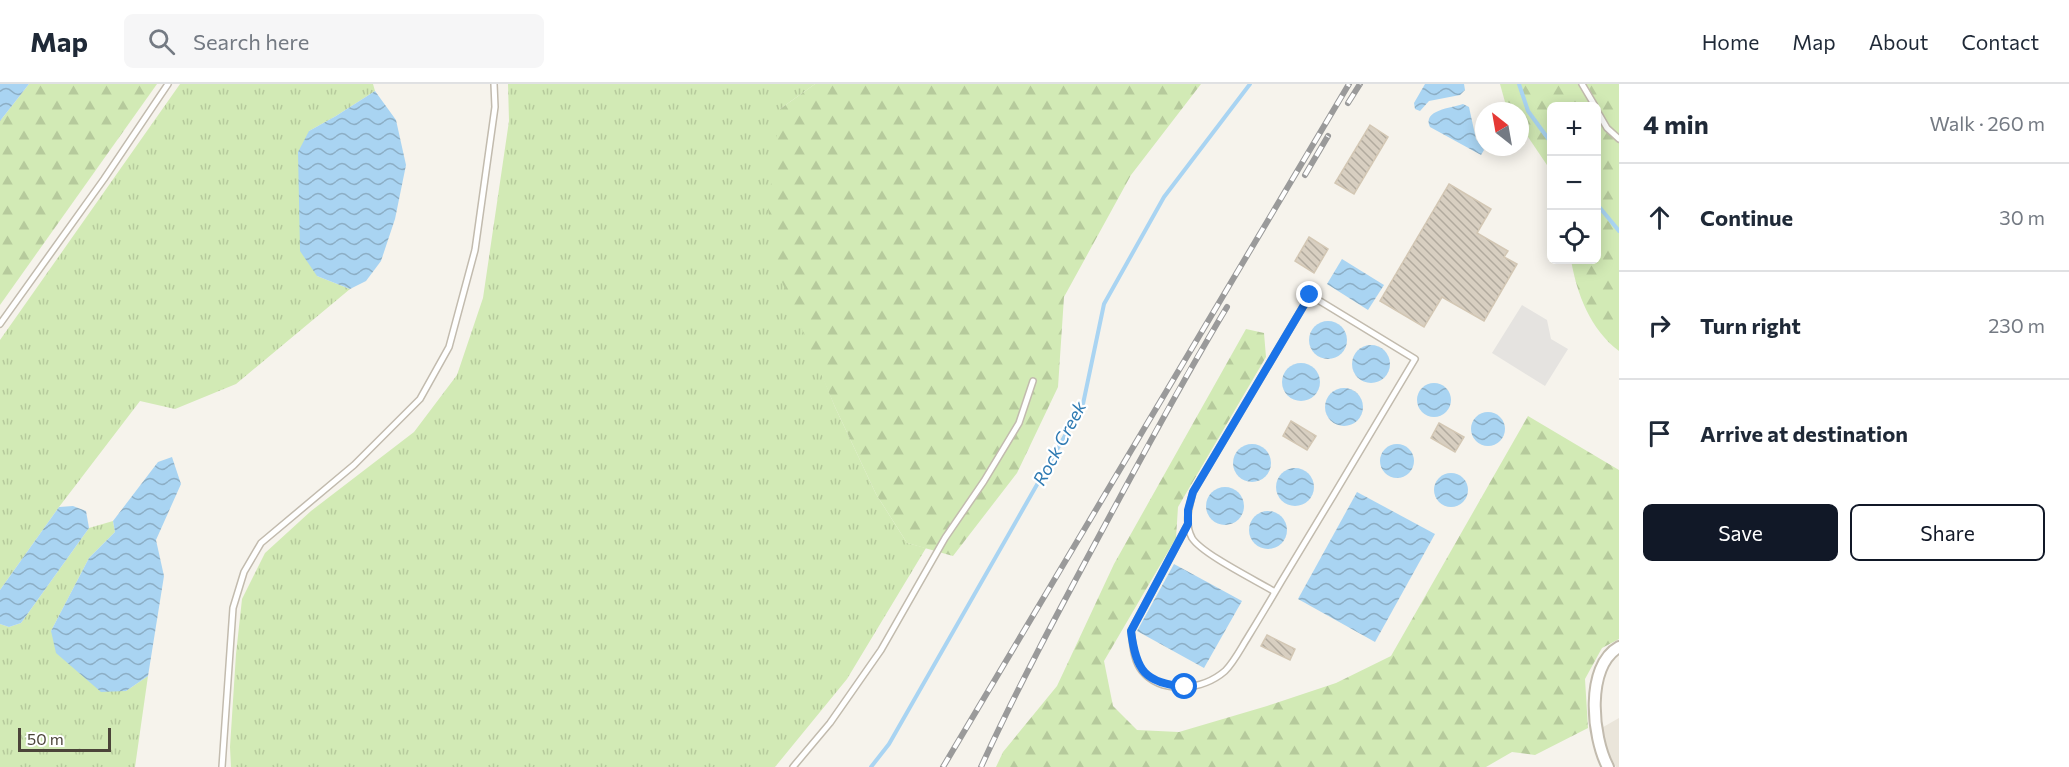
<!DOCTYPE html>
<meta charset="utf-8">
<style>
body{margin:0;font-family:Commissioner,sans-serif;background:#f6f6f7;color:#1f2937}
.controls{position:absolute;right:18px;top:18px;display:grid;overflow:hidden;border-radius:9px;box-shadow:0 3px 15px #0003}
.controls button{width:54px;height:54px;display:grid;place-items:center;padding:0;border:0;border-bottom:2px solid #e0e1e3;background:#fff;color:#1f2937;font:30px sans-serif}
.compass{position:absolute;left:1475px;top:18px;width:54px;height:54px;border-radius:50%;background:#fff;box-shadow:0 3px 15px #0003;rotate:329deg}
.scale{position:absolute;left:18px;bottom:15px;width:93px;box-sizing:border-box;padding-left:6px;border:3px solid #4b4439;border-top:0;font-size:16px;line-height:21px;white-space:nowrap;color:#4b4439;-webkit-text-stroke:4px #fff;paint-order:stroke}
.stop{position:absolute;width:18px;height:18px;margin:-14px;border:4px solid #1a73e8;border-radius:50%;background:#fff}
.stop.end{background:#1a73e8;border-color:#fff;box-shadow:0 2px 6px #0008}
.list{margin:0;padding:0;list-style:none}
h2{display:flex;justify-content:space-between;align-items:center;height:78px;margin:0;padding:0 24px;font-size:26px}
h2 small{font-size:20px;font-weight:400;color:#747a83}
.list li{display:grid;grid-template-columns:39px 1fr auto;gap:18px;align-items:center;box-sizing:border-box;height:108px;padding:0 24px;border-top:2px solid #e0e1e3}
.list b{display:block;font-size:22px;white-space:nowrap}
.list em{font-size:20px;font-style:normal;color:#747a83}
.actions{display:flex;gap:12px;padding:18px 24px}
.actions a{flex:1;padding:14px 0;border:2px solid #111827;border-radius:9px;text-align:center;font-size:21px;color:#111827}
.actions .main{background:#111827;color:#fff}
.icon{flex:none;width:33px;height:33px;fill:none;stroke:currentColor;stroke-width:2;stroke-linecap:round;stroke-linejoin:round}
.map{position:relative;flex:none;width:1619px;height:683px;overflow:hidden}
header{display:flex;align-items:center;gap:36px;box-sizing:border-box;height:84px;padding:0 30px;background:#fff;border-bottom:2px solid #e0e1e3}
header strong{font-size:28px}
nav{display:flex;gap:33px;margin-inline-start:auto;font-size:21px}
.search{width:420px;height:54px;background:#f6f6f7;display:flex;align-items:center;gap:15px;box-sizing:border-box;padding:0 21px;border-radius:9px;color:#747a83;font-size:22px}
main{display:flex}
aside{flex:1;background:#fff}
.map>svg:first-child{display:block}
</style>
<header>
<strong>Map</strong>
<div class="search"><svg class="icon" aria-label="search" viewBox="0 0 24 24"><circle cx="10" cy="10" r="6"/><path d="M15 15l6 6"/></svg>Search here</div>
<nav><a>Home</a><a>Map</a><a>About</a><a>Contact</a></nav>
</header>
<main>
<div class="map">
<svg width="1619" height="683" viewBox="0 0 1619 683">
<defs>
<pattern id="grass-tufts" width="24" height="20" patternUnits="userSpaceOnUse" patternTransform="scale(1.5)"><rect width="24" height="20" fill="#d2eab5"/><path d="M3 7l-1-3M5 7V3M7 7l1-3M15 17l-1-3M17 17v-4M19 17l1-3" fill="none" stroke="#b6ca9c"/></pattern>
<pattern id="forest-firs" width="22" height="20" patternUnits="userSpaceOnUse" patternTransform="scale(1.5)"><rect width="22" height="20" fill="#d2eab5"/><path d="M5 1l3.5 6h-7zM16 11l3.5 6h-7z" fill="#b6ca9c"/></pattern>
<pattern id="water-waves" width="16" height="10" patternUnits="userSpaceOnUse" patternTransform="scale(1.5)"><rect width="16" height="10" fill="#a9d4f2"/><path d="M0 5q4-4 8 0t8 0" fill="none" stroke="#8caec5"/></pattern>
<pattern id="building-back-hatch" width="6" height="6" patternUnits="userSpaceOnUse" patternTransform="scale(1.5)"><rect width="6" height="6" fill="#d8cfc1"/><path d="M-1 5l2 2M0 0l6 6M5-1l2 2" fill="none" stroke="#b1aa9e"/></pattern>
</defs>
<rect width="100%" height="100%" fill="#f6f3ec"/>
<polygon fill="#eae5da" points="1619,634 1619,683 1616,683 1607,667 1598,646"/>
<g fill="url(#grass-tufts)">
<polygon points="180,0 373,0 375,7 336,32 309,47 317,192 350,205 236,300 175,325 140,317 59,423 0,506 0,256"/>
<polygon points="508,0 815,0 780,25 811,263 835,323 876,410 907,459 926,464 847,595 775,683 231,683 230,663 236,570 242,515 265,469 311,427 414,348 457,291 483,214 509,37"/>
<polygon points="113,437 115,448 89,474 51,547 126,607 148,592 135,683 0,683 0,540 9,543 21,539 89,444"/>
</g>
<g fill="url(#forest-firs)">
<polygon points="29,0 157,0 0,221 0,37"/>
<polygon points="815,0 1201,0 1131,91 1064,213 1058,303 1017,389 953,472 907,459 876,410 835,323 777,186 768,124 780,25"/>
<path d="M1500,0H1619V267C1590,245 1577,210 1571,176H1596V22H1552L1551,87L1520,41V27H1511L1505,18Z"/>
<polygon points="1246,245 1264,249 1266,273 1178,423 1176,454 1104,577 1113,622 1137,646 1179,648 1267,622 1336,599 1391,572 1528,332 1619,386 1619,555 1602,564 1585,595 1588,644 1535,671 1512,668 1486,683 996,683 1003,668 1057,602 1114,480"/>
</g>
<polygon fill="#e5e3e0" points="1522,221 1547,236 1551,255 1568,265 1545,302 1492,269"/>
<g fill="url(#water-waves)">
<polygon points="0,0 29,0 0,37"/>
<polygon points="1425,0 1464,0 1465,6 1460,11 1429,17 1420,27 1415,25 1414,19"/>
<polygon points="375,7 396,36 406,81 395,135 381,177 366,197 350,205 317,192 300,167 298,68 309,47 336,32"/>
<path d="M1463,20L1469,23L1476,55L1484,66L1481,71L1430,43C1422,26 1451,24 1463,20Z"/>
<polygon points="1342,175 1384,201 1368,226 1327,200"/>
<circle cx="1328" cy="256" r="19"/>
<circle cx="1371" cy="280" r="19"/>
<circle cx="1301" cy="298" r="19"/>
<circle cx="1434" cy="316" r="17"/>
<circle cx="1344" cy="323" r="19"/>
<circle cx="1488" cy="345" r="17"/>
<circle cx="1397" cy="377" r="17"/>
<circle cx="1252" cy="379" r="19"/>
<polygon points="172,373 181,400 156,456 164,492 148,592 126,607 101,608 56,569 51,547 89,474 115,448 113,437 158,378"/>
<circle cx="1295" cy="403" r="19"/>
<circle cx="1451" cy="406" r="17"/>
<circle cx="1225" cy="422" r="19"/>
<polygon points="1357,408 1435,450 1375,558 1298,515"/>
<polygon points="73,422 86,427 89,444 21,539 9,543 0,540 0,506 59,423"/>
<circle cx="1268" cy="446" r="19"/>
<polygon points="1174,480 1242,517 1204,584 1137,547"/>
</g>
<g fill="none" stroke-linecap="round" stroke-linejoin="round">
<g stroke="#a9d4f2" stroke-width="4">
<polyline points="1519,0 1528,27 1552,60"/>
<polyline points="1596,119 1619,147"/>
<polyline points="871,683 889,660 1083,320 1104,220 1164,113 1250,0"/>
</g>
</g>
<g fill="url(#building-back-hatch)" stroke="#d3c7b4" stroke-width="1.5">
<polygon points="1370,41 1388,53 1354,110 1335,99"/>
<polygon points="1449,100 1491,125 1477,149 1508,167 1504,173 1517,180 1484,237 1442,213 1424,243 1380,217"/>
<polygon points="1309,153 1328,165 1314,189 1295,177"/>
<polygon points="1291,337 1316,352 1307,366 1283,352"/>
<polygon points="1439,339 1464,353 1455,368 1431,354"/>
<polygon points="1267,551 1295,565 1290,576 1261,562"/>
</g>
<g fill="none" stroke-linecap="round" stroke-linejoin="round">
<g stroke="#c2bbae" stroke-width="8">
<g id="service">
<polyline points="1582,0 1595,22"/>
<polyline points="1596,25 1607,44 1619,55"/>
<polyline points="0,240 104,95 168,0"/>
<path d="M1188,440L1131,547C1133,560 1133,576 1142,587C1162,611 1203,606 1225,587C1234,578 1241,564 1248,553C1259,535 1270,517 1281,498C1326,424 1371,349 1415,275L1310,211L1193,408C1189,423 1184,439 1192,454C1202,470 1257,497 1275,508"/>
<polyline points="222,683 233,524 244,488 261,459 354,381 420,315 449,263 475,166 495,23 494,0"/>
<polyline points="793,683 830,639 881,566 945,454 984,397 1019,339 1033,297"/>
</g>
</g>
<g stroke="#c2bbae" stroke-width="14">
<path id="minor" d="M1608,683C1592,653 1585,582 1619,563"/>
</g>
<use href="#service" stroke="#fff" stroke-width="5"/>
<use href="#minor" stroke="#fff" stroke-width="10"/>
<g stroke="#9a9a9a" stroke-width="6">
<g id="rail">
<polyline points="1348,19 1360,0"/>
<polyline points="1305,91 1328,52"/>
<polyline points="943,683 1349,0"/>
<path d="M981,683C1019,600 1062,521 1105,441C1145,367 1184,294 1227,223"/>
</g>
</g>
<use href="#rail" stroke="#fff" stroke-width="4" stroke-dasharray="11" stroke-linecap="butt"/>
</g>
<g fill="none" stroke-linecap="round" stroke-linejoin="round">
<path stroke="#1a73e8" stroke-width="8" d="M1185,603C1145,599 1136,587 1131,547L1188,440V426L1193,408L1310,211"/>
</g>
<g text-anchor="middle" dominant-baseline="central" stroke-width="4.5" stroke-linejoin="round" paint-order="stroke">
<g font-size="18" font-style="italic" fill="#2e7ab2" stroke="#fff">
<text transform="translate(1059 359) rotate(-62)">Rock Creek</text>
</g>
</g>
</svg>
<div class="controls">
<button>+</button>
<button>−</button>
<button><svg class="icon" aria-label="locate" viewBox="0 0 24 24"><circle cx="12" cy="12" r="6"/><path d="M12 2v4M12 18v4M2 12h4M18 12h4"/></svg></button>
</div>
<svg class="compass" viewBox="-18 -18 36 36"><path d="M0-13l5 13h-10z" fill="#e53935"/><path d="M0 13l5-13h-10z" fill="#747a83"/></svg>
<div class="scale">50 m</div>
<div class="stop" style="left:1185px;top:603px"></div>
<div class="stop end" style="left:1310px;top:211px"></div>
</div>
<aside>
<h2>4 min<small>Walk · 260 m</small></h2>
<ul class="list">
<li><svg class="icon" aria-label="ahead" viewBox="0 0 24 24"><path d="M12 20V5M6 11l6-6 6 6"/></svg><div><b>Continue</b></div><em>30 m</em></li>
<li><svg class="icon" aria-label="right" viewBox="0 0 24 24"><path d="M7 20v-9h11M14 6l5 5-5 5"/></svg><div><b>Turn right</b></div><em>230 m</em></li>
<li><svg class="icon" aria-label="arrive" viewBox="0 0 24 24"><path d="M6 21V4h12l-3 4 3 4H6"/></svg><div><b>Arrive at destination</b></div></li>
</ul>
<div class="actions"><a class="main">Save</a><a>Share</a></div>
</aside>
</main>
